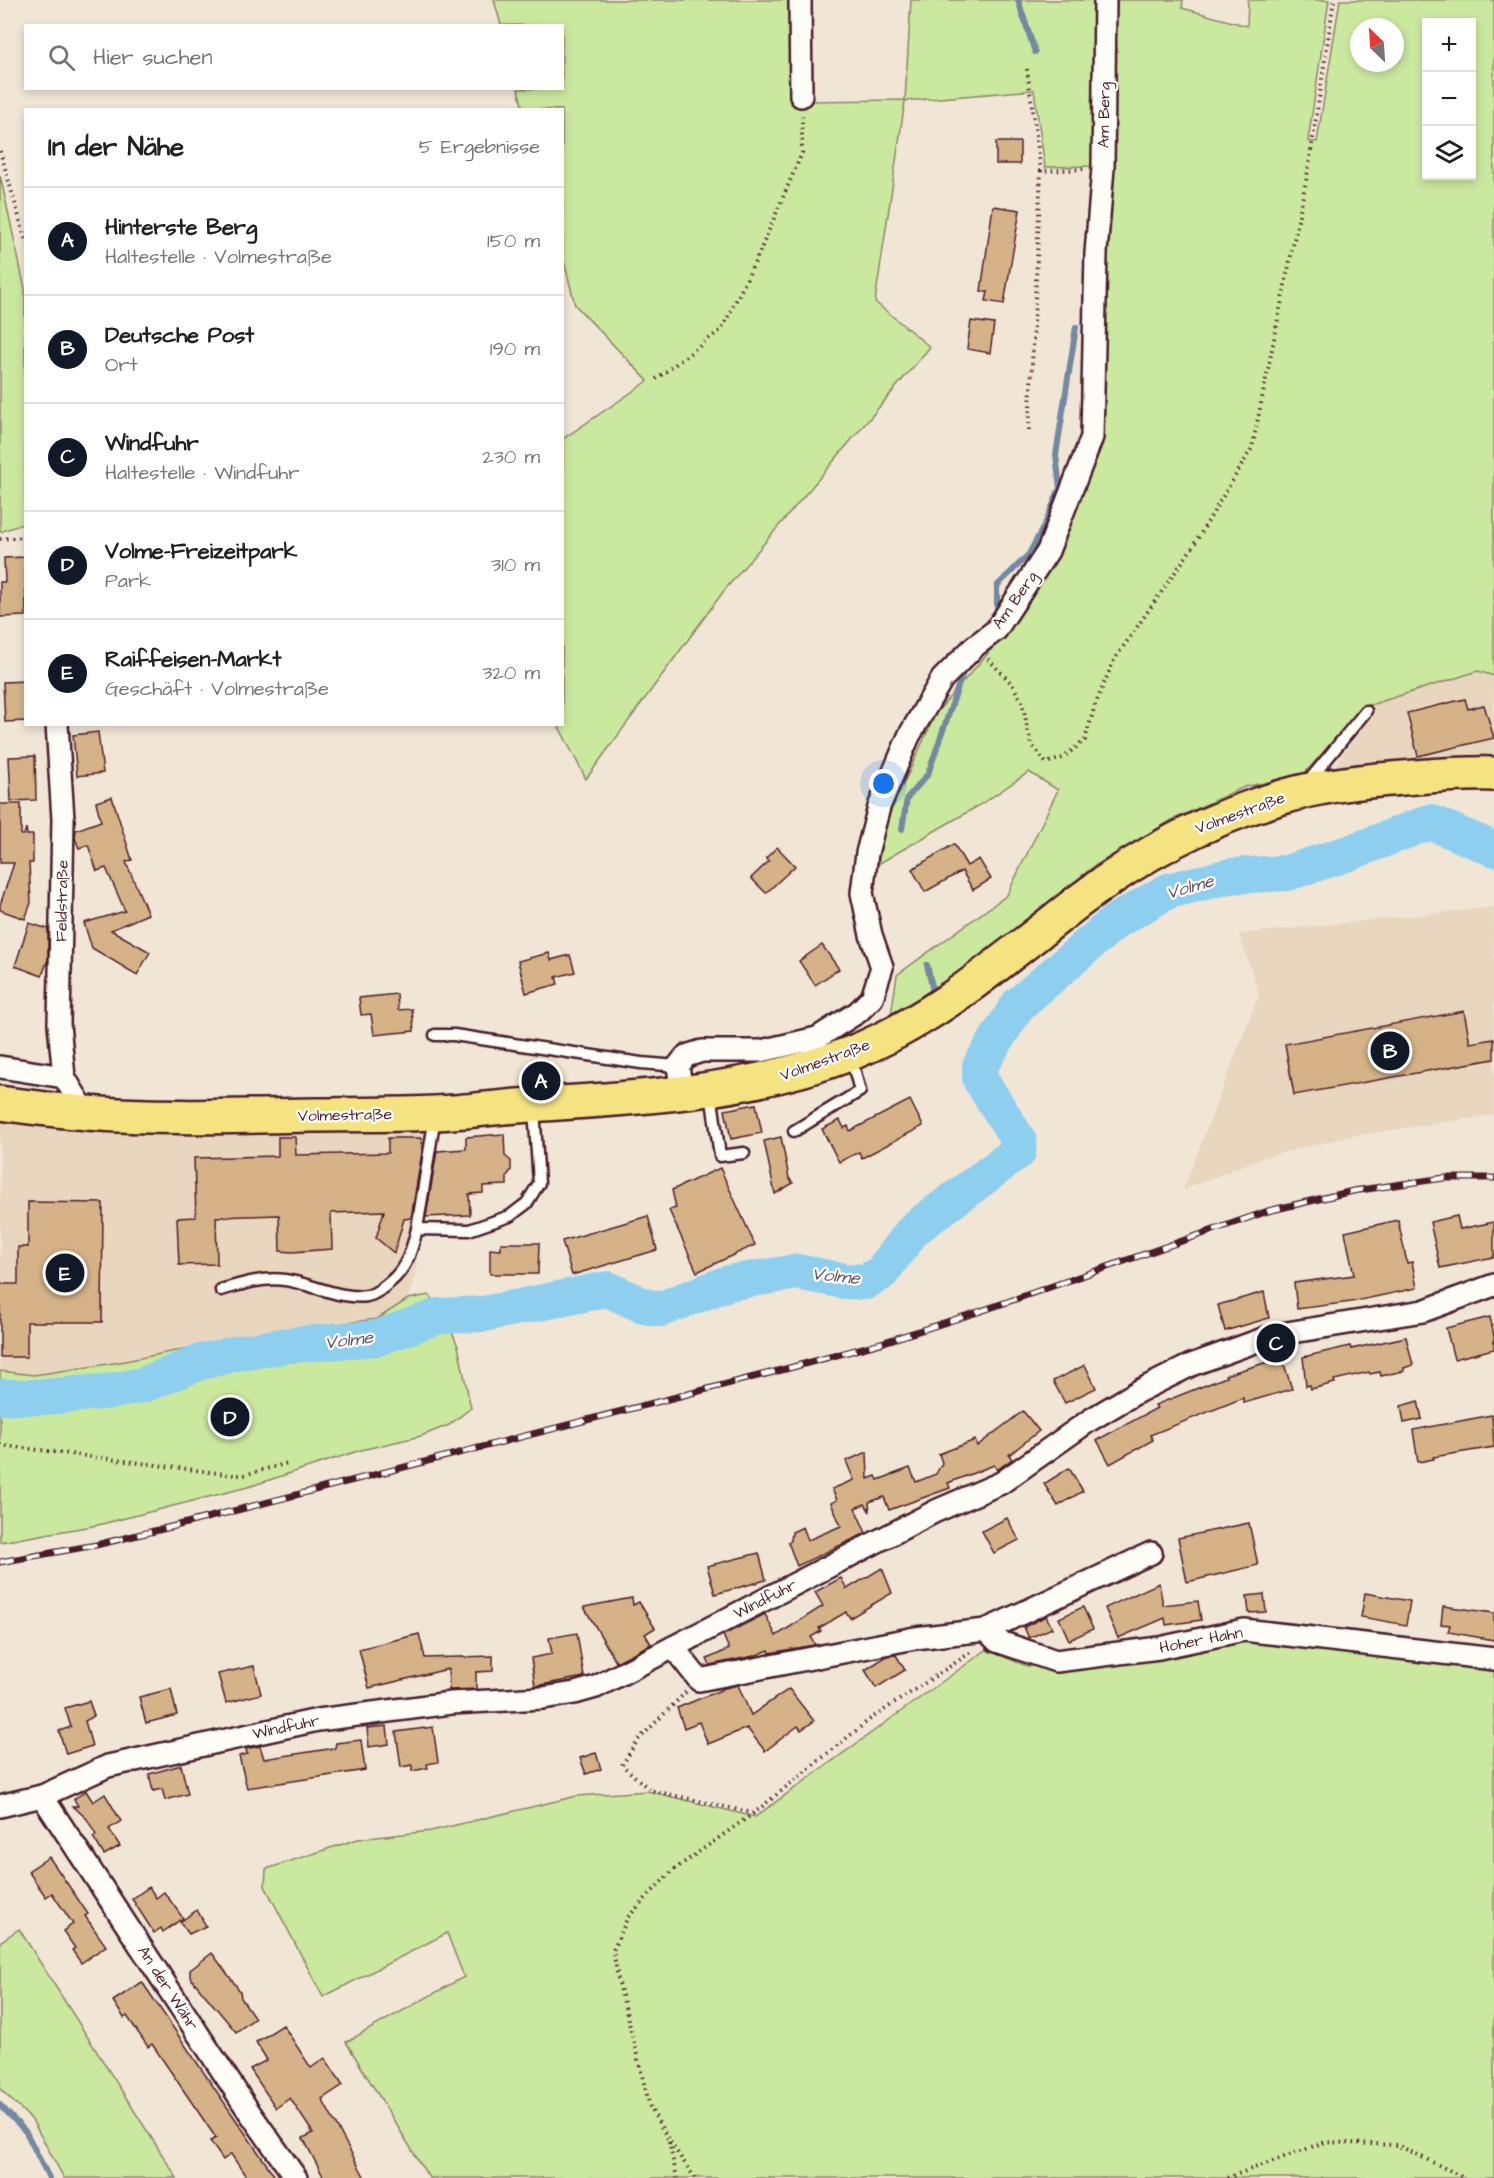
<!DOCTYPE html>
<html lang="de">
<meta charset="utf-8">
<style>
body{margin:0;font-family:"Architects Daughter",sans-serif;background:#f6f6f6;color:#202124}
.controls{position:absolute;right:18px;top:18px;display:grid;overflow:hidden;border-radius:0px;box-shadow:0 3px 9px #0003}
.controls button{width:54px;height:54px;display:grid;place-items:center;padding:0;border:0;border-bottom:2px solid #e0e0e0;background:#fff;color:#202124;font:30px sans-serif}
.compass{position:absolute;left:1350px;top:18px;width:54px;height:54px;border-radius:50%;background:#fff;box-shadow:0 3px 9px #0003;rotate:335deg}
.you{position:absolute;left:884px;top:784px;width:21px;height:21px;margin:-15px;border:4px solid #fff;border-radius:50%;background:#1a73e8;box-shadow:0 0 0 9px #1a73e833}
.badge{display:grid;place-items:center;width:39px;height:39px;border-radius:50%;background:#111827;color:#fff;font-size:20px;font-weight:700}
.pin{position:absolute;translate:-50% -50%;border:3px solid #fff;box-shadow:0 2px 6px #0006}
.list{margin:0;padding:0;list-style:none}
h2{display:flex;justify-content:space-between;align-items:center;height:78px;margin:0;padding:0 24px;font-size:26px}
h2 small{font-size:20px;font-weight:400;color:#757577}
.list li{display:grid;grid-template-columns:39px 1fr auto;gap:18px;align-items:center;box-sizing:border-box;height:108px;padding:0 24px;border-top:2px solid #e0e0e0}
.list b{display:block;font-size:22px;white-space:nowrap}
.list p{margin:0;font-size:20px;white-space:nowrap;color:#757577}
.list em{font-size:20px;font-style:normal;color:#757577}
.icon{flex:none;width:33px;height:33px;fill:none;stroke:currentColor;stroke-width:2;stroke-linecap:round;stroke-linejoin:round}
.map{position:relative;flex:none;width:1494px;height:2178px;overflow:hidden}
.search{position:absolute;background:#fff;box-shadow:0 3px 9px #0003;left:24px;top:24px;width:540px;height:66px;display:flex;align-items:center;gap:15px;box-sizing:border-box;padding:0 21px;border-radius:0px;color:#757577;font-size:22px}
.panel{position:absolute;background:#fff;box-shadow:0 3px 9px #0003;left:24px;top:108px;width:540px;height:618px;border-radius:0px}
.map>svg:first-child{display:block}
</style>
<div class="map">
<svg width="1494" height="2178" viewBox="0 0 1494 2178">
<rect width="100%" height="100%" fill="#f1e6d6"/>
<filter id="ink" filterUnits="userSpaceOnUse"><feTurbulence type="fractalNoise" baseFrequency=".0167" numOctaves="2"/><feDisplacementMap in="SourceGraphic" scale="12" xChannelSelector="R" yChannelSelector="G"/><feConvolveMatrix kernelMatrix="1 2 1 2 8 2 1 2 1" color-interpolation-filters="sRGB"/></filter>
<g filter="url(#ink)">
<g fill="#e9d6bf">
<polygon points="1478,671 1494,676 1494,759 1332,770 1372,712 1364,707"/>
<polygon points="1494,907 1494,1115 1352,1136 1261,1158 1183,1190 1259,994 1239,934"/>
<polygon points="0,1119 108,1134 425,1130 416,1272 408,1299 377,1319 265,1333 115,1363 34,1375 0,1371"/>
</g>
<g fill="#cbe89f" stroke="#8a8465" stroke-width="1.5" fill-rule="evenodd">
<polygon points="494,0 795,0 798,101 905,100 911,0 1095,0 1096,166 1045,167 1034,90 905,101 875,302 930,347 723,592 586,779 558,725 562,724 563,439 648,381 575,305 563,257 562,110 523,109 518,89 562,88 562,26 501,25"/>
<path d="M1114,0H1183L1182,8L1247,26L1248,0H1329L1308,141L1317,142L1340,0H1494V676L1478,671L1364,707L1303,775L1244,787L1172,820L1094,866L976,962L947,983L891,1015L897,975L1007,895L1058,790L1029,772L983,803L878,864L885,824L936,713L1008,630L1099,435ZM1426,22H1472V176H1426ZM1359,27H1395V63H1359Z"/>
<polygon points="0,175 25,289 25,523 0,532"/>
<polygon points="429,1295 446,1319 458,1346 471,1408 449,1425 421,1436 361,1450 248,1487 98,1525 0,1542 0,1371 34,1375 115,1363 265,1333 377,1319 408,1299"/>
<polygon points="1261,1640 1494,1666 1494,2178 429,2178 346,2042 464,1977 447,1933 323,1997 265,1886 266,1869 358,1839 431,1831 577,1796 648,1791 755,1817 986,1650 1027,1666"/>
<polygon points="19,1929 177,2178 64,2178 32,2120 0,2089 0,1942"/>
</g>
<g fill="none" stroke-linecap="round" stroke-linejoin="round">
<g stroke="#7389a1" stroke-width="6">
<polyline points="1018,0 1035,52"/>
<polyline points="997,609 997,586 1029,554 1046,522 1060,488 1056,455 1076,327"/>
<polyline points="902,829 907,798 928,774 963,672"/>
<polyline points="927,965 933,991"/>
<polyline points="0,2105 26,2132 49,2178"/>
</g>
<polyline stroke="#8ecfef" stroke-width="36" points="0,1397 46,1397 113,1391 143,1385 201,1362 238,1353 289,1345 377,1338 439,1316 484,1314 608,1289 644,1306 661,1309 728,1283 797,1272 844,1281 865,1282 881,1273 914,1229 1018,1152 1019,1141 980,1079 980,1066 1018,1005 1116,921 1168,891 1230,876 1287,873 1349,853 1430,822 1494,849"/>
</g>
<g fill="#d6b288" stroke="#4a1f2b" stroke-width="1.5">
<rect x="996" y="142" width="24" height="22"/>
<polygon points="993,206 1020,210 1004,304 986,301 988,292 981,291"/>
<polygon points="971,321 994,324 990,353 967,349"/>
<polygon points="25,557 26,616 0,617 0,582 5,582 4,558"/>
<polygon points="26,681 26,721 5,722 3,682"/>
<polygon points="1465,699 1468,709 1484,705 1494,738 1418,756 1407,713"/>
<polygon points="98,732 103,773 77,776 73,735"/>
<polygon points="35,756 36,800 11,801 9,757"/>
<polygon points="112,797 132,860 126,862 148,914 111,930 150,952 137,975 92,948 84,923 125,911 106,868 97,871 88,845 79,848 75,838 76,830 101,821 96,802"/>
<polygon points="0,804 21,804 21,835 24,835 26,828 27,835 33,835 33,863 29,863 31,903 25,919 0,910 0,905 14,863 0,863"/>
<polygon points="954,844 967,866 979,859 991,879 973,890 962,871 925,892 912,869"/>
<polygon points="777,847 795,866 766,893 751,878 769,861 766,858"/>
<polygon points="29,923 48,929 48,959 42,976 15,966"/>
<polygon points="822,945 839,969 815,985 799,961"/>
<polygon points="549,953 551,960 570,955 575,972 556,977 558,984 526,993 518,961"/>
<polygon points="397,994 398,1010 412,1009 414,1031 374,1035 371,1014 361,1015 359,998"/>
<polygon points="1464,1011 1470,1043 1494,1039 1494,1059 1294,1095 1285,1044"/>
<polygon points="910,1100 923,1126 862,1158 859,1152 839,1162 822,1129 840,1120 844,1128 848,1126 850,1131"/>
<polygon points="756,1104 762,1133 731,1139 725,1110"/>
<polygon points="504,1134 505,1156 511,1161 511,1170 507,1176 507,1185 483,1186 483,1193 469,1194 470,1215 426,1217 437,1151 466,1149 466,1137"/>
<polygon points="278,1137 295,1137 296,1155 388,1153 388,1138 421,1138 422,1152 411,1218 404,1219 394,1253 376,1238 384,1211 331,1213 332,1249 292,1252 280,1251 279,1215 216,1217 217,1264 179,1265 177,1218 196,1217 194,1158 278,1156"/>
<polygon points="781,1137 789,1178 793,1183 775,1194 764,1141"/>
<polygon points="720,1168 755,1245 697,1272 669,1210 676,1208 672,1190"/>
<polygon points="28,1202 103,1203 102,1322 27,1322 27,1357 0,1357 0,1284 18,1284 18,1247 28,1247"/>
<polygon points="648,1216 657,1250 572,1275 562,1241"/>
<polygon points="1457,1216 1460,1229 1494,1222 1494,1257 1440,1268 1430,1222"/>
<polygon points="1398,1220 1407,1263 1412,1262 1417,1288 1351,1302 1297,1309 1294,1283 1354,1275 1345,1232"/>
<polygon points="501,1243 539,1243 538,1274 490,1274 490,1249 501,1250"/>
<polygon points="1264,1292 1269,1318 1225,1331 1218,1305"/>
<polygon points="1490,1317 1494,1336 1494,1349 1454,1359 1446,1328"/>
<polygon points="1406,1337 1413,1365 1404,1368 1404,1371 1381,1376 1380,1372 1370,1374 1369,1372 1334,1380 1335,1383 1311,1389 1310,1385 1306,1386 1303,1357 1350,1346 1351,1349"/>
<polygon points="1283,1361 1292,1389 1244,1403 1243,1398 1150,1435 1153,1440 1110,1464 1097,1440 1157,1408 1155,1405 1226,1377 1225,1375 1268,1362 1269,1364"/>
<polygon points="1085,1365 1096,1388 1065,1403 1053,1381"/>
<polygon points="1418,1401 1422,1419 1404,1423 1401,1406"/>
<polygon points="1023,1411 1039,1431 1009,1455 1012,1459 997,1470 994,1465 948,1483 950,1488 889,1510 884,1497 869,1502 870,1512 865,1504 855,1508 866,1533 797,1566 788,1542 791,1541 792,1532 803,1527 808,1540 841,1526 831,1503 837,1500 832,1489 854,1480 846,1461 867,1452 868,1479 876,1476 878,1480 910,1468 916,1482 936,1474 942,1463 939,1454 975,1440 977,1446"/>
<polygon points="1492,1415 1494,1447 1433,1457 1434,1459 1418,1462 1413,1430"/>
<polygon points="1069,1468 1083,1491 1058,1506 1044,1484"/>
<polygon points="1007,1518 1019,1540 994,1553 982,1531"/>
<polygon points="1249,1523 1258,1565 1187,1582 1178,1538"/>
<polygon points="759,1553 766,1580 715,1594 707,1566"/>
<polygon points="882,1568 892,1593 850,1618 846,1612 819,1628 821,1631 811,1637 815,1645 770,1653 769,1650 754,1656 710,1665 707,1659 729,1649 723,1635 765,1614 776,1636 823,1606 815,1592 841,1578 847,1589"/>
<polygon points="1159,1583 1163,1605 1198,1601 1201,1620 1166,1625 1165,1618 1118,1638 1105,1608"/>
<polygon points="1365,1593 1410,1601 1406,1625 1361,1617"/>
<polygon points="1264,1594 1266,1612 1249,1613 1247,1596"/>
<polygon points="632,1598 633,1605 639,1602 655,1628 645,1634 651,1644 616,1662 584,1607"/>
<polygon points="1443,1606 1494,1613 1494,1640 1448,1632 1450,1625 1441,1624"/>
<polygon points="1083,1607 1093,1629 1069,1640 1059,1618"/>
<polygon points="1046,1616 1052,1628 1029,1638 1024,1627"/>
<polygon points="577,1633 584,1677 535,1686 531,1658 552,1654 549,1638"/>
<polygon points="419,1634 425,1658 493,1656 493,1671 476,1672 476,1689 449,1690 448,1669 369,1688 359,1649"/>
<polygon points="896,1655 905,1670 876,1688 865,1670 887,1656"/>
<polygon points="254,1666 261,1694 226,1703 218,1674"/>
<polygon points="738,1685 751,1715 789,1689 814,1721 801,1730 798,1726 765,1751 747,1728 708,1744 699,1722 684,1728 677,1708 721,1690 721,1689"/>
<polygon points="171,1689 177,1715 146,1723 139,1697"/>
<polygon points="89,1701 94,1716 85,1721 92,1746 66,1754 59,1731 71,1727 65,1708"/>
<polygon points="387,1726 389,1744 369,1747 367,1728"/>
<polygon points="433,1727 438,1762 427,1764 428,1768 412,1771 412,1765 401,1767 396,1732"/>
<polygon points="361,1740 365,1770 247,1788 239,1756 247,1754 246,1749 260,1746 264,1759 335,1748 336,1743"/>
<polygon points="596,1753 601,1769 586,1774 580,1758"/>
<polygon points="181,1765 188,1794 165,1800 162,1789 153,1791 149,1774"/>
<polygon points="86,1791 93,1802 105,1794 121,1821 109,1829 120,1846 104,1855 93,1837 96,1835 87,1819 73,1806 78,1806 74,1799"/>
<polygon points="49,1857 88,1914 85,1916 106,1946 81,1963 72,1950 75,1948 63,1931 73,1924 52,1893 46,1897 28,1871"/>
<polygon points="149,1887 156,1898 164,1892 183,1918 163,1932 161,1928 154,1933 132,1899"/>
<polygon points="197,1910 206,1926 189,1934 180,1922"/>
<polygon points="212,1953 240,1991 241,1998 255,2018 236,2032 190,1977 190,1970"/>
<polygon points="142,1982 232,2114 276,2178 247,2178 231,2154 223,2160 210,2141 216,2138 152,2044 148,2047 127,2016 124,2018 113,2001"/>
<polygon points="283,2025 311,2068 325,2058 343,2085 322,2099 365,2178 324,2178 303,2138 313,2133 290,2098 276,2108 250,2069 267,2060 256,2042"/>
</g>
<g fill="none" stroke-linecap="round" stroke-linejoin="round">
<g stroke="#4a1f2b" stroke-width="15">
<g id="lane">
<polyline points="1307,783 1366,711"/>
<polyline points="435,1035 454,1035 641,1063 678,1066"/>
<polyline points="711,1093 720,1156 744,1153"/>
<polyline points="794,1131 860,1091 851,1057"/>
<polyline points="417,1229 435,1116"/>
<path d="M221,1290C241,1284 263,1277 285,1280C309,1283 342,1300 367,1296C376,1294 383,1288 390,1282C407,1268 412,1249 417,1229L469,1230L510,1216L527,1203L539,1183L534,1109"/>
</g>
</g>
<g stroke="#4a1f2b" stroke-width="26">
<g id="street">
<polyline points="800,0 801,96"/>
<polyline points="57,724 63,819 59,1024 64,1077"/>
<polyline points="0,1067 64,1077 86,1113"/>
<polyline points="682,1093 678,1066 686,1056 702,1051 761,1051 817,1038 858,1012 872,998 882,967 871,935 862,893 867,853 879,807 909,736 942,679 975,646 996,630 1048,551 1092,437 1096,253 1103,168 1105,0"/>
<polyline points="986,1630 1151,1553"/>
<polyline points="673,1647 699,1680 915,1638 986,1630 997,1641 1056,1661 1159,1648 1244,1630 1494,1659"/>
<polyline points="42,1796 250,2113 296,2178"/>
<polyline points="0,1806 42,1796 108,1766 318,1720 451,1703 543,1698 575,1693 596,1687 936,1511 1001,1483 1090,1420 1139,1391 1191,1365 1274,1335 1423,1311 1494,1285"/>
</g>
</g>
<g stroke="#4a1f2b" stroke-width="38">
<path id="primary" d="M0,1103C29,1107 58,1111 87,1113C163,1119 240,1116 316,1115C356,1114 396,1115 435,1113C467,1112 498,1107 530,1105C638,1098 747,1093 849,1054C936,1020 1006,957 1079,901C1145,851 1216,814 1297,793C1335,783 1376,780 1415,777C1441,775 1467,773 1494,774"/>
</g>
<g stroke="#4a1f2b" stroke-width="4" stroke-dasharray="1.5 4.5" stroke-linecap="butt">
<polyline points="1027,69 1041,171"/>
<polyline points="0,151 26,241"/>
<polyline points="656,379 722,329 757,258 802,153 802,115"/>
<polyline points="1029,430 1041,171 1085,169"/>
<polyline points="0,539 26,537"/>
<polyline points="988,659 1012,684 1022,702 1031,744 1046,763 1063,758 1085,740 1095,705 1114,660 1192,548 1252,448 1308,171 1334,0"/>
<polyline points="0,1445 234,1475 244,1475 288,1463"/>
<polyline points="686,1692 638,1740 622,1765 650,1790 753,1813"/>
<polyline points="669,2142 677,2178"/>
<polyline points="695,2178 668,2139 650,2107 618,1979 613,1950 628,1917 672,1871 754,1813 869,1720 973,1651"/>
<polyline points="1227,2178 1325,2142 1397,2145 1465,2178"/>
</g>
<use href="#lane" stroke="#fdfcf7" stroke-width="10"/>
<use href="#street" stroke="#fdfcf7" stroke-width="21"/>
<use href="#primary" stroke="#f5e382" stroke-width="33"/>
<g stroke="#4a1f2b" stroke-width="7">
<polyline id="rail" points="0,1562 96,1545 179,1525 793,1367 884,1342 981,1311 1268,1211 1353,1191 1444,1178 1494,1178"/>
</g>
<use href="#rail" stroke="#fdfcf7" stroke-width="4.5" stroke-dasharray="14" stroke-linecap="butt"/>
</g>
</g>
<g text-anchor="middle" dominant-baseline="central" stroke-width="4.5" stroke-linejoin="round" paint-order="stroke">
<g font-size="16" fill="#4a1f2b" stroke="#fdfcf7">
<text transform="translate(1104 115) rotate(-89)">Am Berg</text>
<text transform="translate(1015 600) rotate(-55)">Am Berg</text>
<text transform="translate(1240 813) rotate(-20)">Volmestraße</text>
<text transform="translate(62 901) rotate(-89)">Feldstraße</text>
<text transform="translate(825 1060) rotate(-20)">Volmestraße</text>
<text transform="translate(345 1115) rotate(-1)">Volmestraße</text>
<text transform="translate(765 1599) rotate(-27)">Windfuhr</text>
<text transform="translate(1201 1640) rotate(-11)">Hoher Hahn</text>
<text transform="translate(286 1727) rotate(-12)">Windfuhr</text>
<text transform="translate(168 1988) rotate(57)">An der Währ</text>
</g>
<g font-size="18" font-style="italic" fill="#5e5466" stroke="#fdfcf7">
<text transform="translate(1190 887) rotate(-16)">Volme</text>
<text transform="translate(836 1276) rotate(6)">Volme</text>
<text transform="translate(349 1340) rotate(-7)">Volme</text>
</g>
</g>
</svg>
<div class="controls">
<button>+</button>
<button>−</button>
<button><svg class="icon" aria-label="layers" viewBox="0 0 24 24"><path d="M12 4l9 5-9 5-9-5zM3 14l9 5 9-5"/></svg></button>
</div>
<svg class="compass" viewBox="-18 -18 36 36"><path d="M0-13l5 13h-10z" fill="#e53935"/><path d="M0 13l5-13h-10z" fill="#757577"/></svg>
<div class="you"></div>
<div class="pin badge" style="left:541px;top:1081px">A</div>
<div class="pin badge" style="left:1390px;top:1051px">B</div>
<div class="pin badge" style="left:1276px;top:1343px">C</div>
<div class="pin badge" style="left:230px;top:1417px">D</div>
<div class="pin badge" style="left:65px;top:1273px">E</div>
<div class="search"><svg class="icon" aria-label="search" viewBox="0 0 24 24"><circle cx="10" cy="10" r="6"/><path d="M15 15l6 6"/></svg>Hier suchen</div>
<section class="panel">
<h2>In der Nähe<small>5 Ergebnisse</small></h2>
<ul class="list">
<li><span class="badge">A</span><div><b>Hinterste Berg</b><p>Haltestelle · Volmestraße</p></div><em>150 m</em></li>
<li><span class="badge">B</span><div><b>Deutsche Post</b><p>Ort</p></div><em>190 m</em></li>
<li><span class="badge">C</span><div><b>Windfuhr</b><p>Haltestelle · Windfuhr</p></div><em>230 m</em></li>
<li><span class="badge">D</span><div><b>Volme-Freizeitpark</b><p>Park</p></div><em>310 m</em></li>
<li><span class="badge">E</span><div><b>Raiffeisen-Markt</b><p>Geschäft · Volmestraße</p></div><em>320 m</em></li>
</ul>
</section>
</div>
